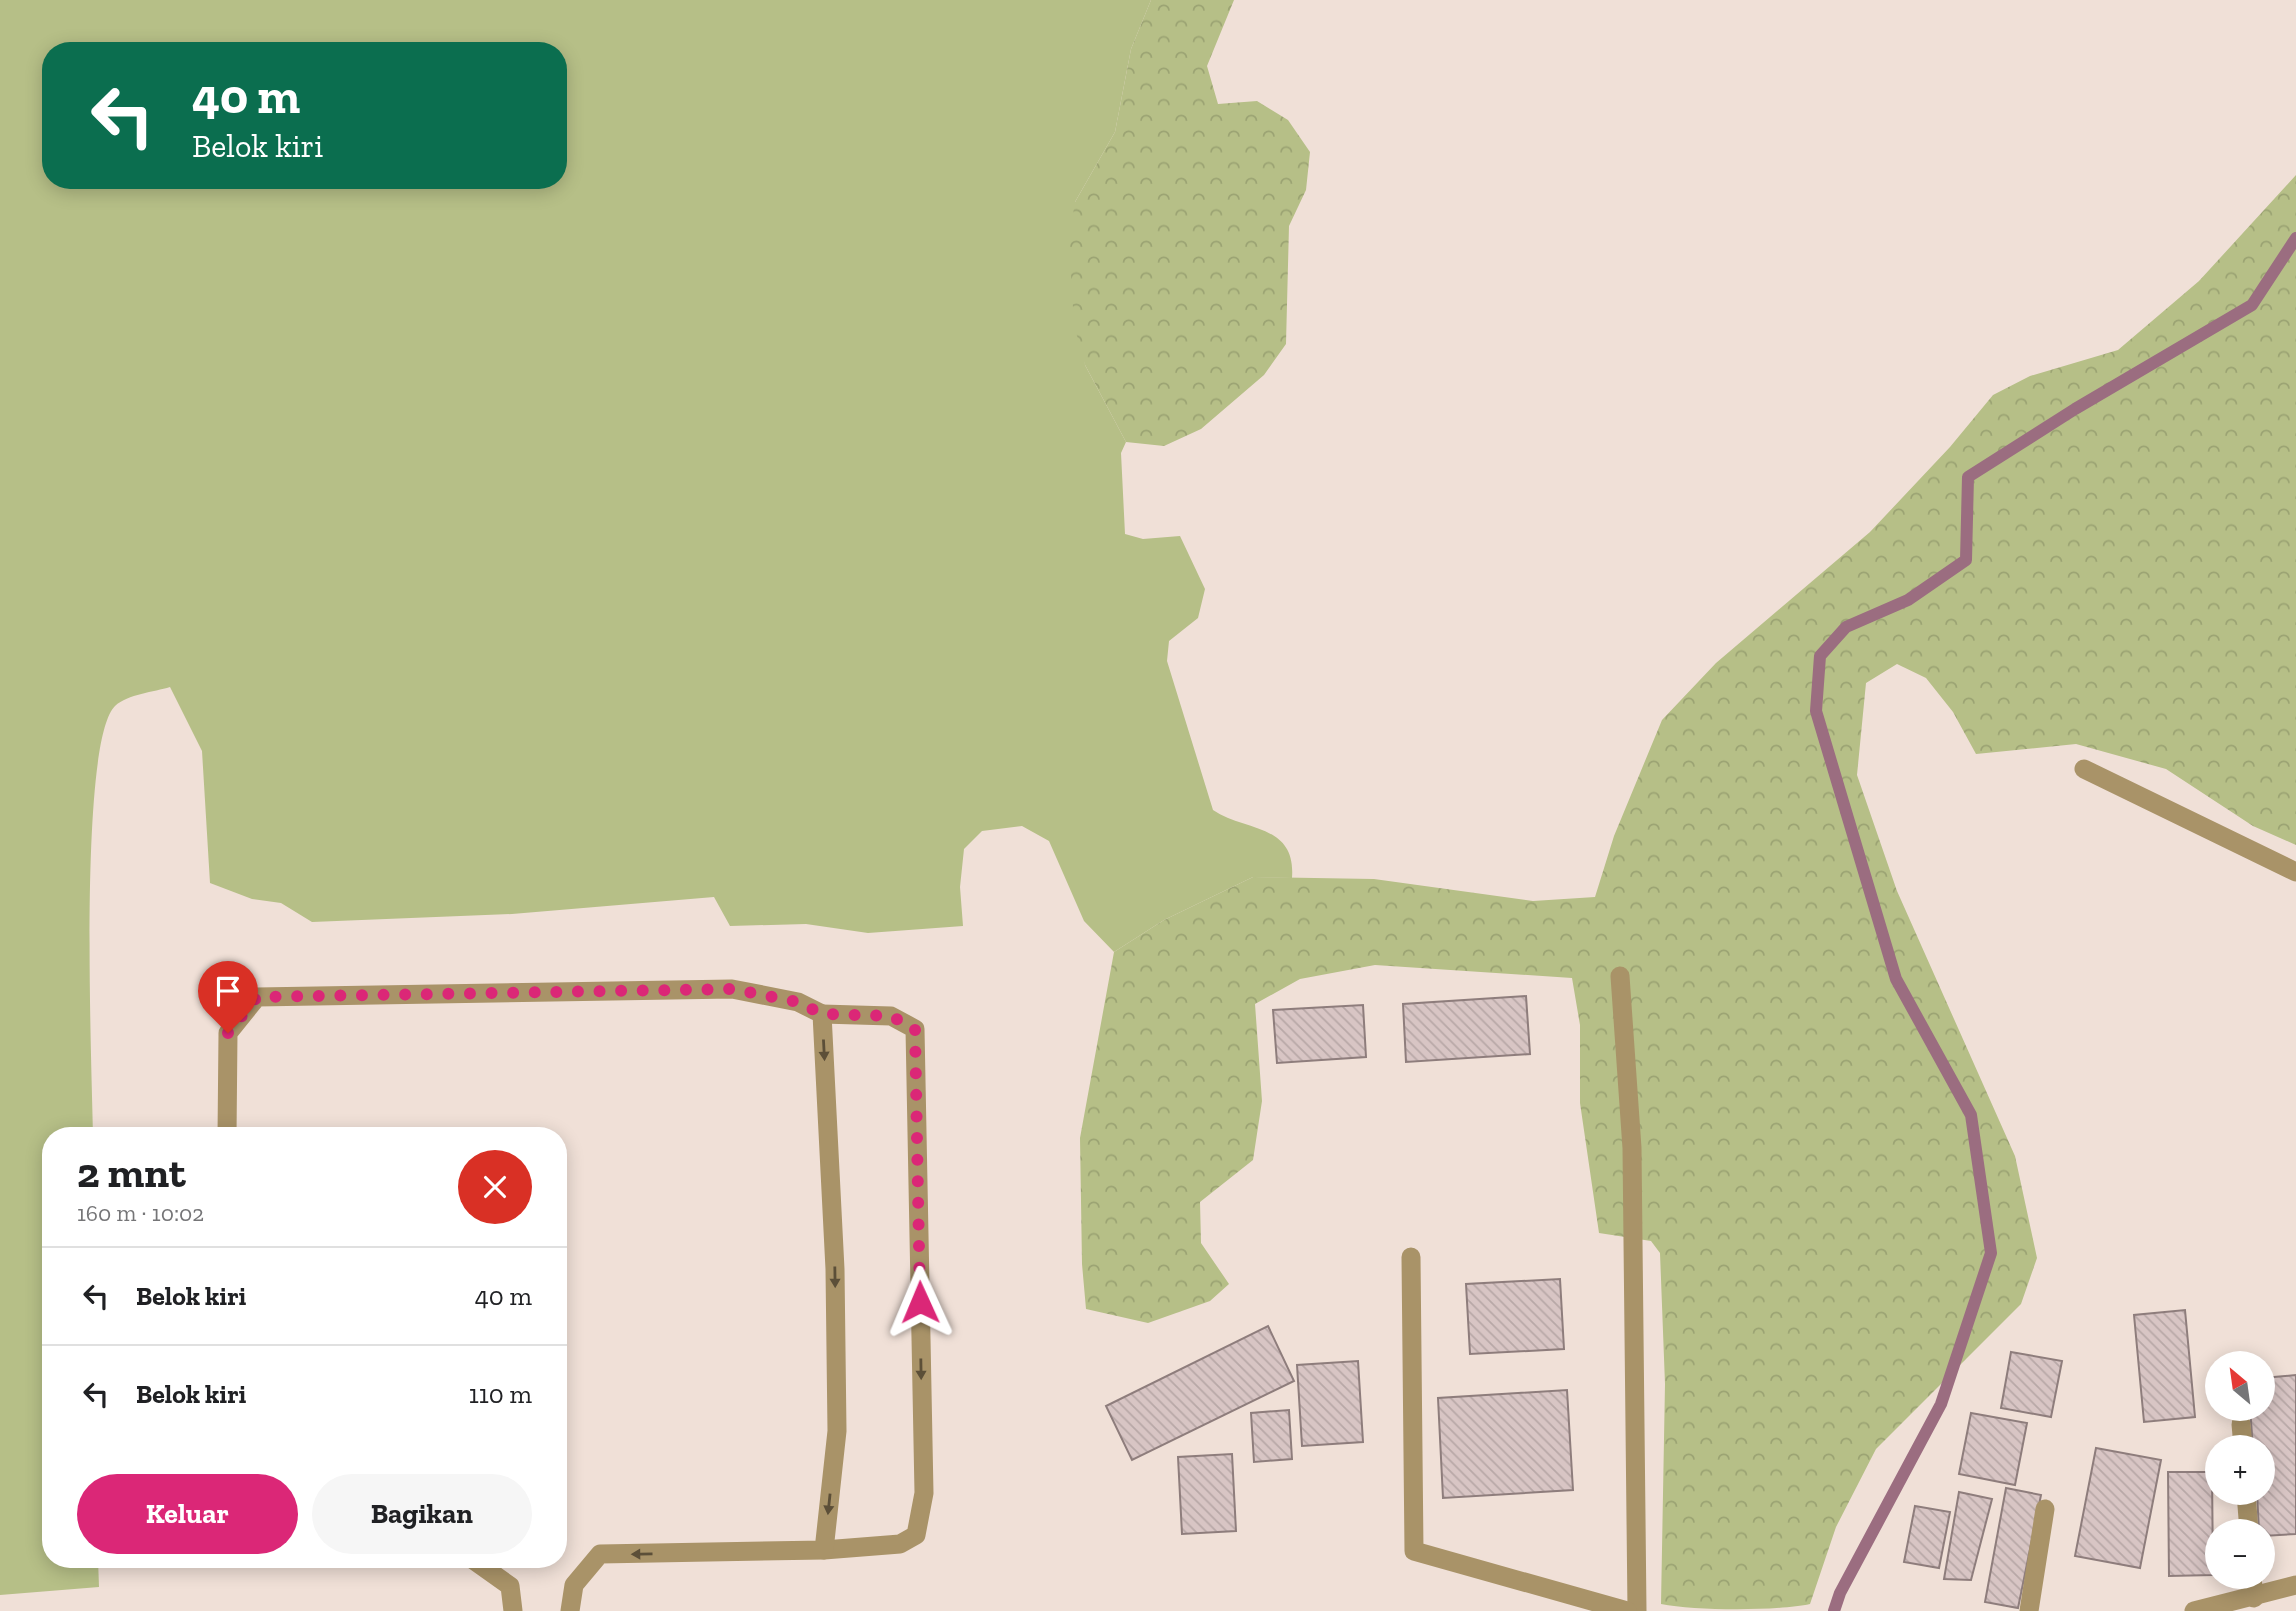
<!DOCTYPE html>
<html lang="id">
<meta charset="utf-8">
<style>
body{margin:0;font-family:"Zilla Slab",serif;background:#f6f6f6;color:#202124;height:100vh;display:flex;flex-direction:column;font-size:26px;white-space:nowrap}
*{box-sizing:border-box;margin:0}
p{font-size:23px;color:#757577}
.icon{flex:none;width:38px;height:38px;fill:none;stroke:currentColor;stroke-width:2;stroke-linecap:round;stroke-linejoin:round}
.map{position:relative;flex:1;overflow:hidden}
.panel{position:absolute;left:42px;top:1127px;width:525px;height:441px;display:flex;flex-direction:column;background:#fff;border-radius:28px;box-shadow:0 4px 18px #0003}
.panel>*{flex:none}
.guide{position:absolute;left:42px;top:42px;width:525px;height:147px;border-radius:28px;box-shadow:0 4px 18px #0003;background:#0b6e4f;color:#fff;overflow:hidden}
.needle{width:46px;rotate:331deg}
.controls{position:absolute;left:2205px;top:1351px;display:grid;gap:14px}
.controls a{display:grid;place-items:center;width:70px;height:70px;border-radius:50%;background:#fff;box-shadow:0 4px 18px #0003;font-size:35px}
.pin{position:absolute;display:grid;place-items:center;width:60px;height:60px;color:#fff;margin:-72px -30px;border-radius:50% 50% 50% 0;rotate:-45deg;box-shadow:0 0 7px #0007}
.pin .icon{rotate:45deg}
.me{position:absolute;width:77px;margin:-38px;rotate:359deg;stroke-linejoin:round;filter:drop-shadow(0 0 5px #0008)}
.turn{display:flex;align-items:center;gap:24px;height:147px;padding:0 35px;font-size:32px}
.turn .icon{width:91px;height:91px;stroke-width:2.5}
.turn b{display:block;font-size:49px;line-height:60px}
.round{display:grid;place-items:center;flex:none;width:74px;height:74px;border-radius:37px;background:#f6f6f6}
.summary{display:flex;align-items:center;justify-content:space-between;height:119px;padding:0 35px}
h1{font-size:42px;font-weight:700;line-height:52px}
.primary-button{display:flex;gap:14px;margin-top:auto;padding:14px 35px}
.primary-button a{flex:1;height:80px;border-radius:42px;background:#db2777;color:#fff;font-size:28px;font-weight:700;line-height:80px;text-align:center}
.primary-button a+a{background:#f6f6f6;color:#202124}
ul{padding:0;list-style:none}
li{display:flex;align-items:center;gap:21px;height:98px;padding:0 35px;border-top:2px solid #e0e0e0}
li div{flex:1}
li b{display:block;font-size:26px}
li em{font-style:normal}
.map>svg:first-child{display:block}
.grass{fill:#b6bf87;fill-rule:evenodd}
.forest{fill:url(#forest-crowns)}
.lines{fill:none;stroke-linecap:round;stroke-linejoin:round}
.stream{stroke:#9b6d80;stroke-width:12}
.building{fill:url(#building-back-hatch);stroke:#8e7d7c;stroke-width:2}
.service{stroke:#a99368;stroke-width:19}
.minor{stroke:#a99368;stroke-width:19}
.tertiary{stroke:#a99368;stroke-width:19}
.oneway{fill:#5c4f38}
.route{stroke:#db2777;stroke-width:12;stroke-dasharray:0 21.6}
</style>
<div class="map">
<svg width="2296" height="1611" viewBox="0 0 2296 1611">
<defs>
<pattern id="forest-crowns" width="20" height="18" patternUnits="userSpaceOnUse" patternTransform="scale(1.75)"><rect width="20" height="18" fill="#b6bf87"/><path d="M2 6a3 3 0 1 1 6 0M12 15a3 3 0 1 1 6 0" fill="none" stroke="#9ba373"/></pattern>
<pattern id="building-back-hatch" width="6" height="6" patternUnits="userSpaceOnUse" patternTransform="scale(1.75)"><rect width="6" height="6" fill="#d8c5c4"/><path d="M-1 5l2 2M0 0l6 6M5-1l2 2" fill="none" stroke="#b8a8a7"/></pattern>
</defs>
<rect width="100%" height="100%" fill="#f0e0d7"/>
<path class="grass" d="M0,0H1151L1131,49L1115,132L1075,202L1085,365L1126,442L1121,453L1125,534L1143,539L1180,536L1205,589L1198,618L1169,641L1167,661L1213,810C1245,832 1296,823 1292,878L1253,877L1164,920L1114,952L1084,921L1049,841L1022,826L982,831L964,849L960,887L963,926L868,933L806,924L730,926L714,897L512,914L312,922L281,903L252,899L210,883L202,751L170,687C154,692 128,694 115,706C78,743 92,1069 93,1136H51V1559H98L99,1587L0,1595ZM51,51H558V180H51Z"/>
<g class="forest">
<polygon points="1151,0 1234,0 1207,66 1218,104 1257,101 1288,120 1310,152 1306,190 1289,226 1286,344 1264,375 1201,429 1164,446 1126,442 1085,365 1074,325 1069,239 1075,202 1115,132 1131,49"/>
<path d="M2296,175V845L2253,826L2166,769L2076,744L1976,754L1953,712L1926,678L1897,664L1866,683L1857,775L1897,891L2015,1156L2037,1258L2021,1304L1876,1449L1836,1527L1810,1604C1778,1611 1696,1611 1661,1604L1665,1384L1660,1253L1651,1241L1599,1233L1580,1103V1025L1572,978L1375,965L1300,979L1255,1004L1262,1101L1253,1160L1200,1202L1201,1243L1229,1284L1210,1301L1148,1323L1086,1309L1082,1264L1080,1138L1114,952L1164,920L1253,877L1374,879L1533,901L1595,897L1614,836L1662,720L1716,663L1870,532L1950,447L1993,395L2030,376L2118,350L2199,281Z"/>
</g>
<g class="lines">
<polyline class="stream" points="1834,1611 1840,1593 1941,1404 1991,1253 1971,1115 1896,979 1816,711 1820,656 1846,627 1908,600 1966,560 1968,477 2075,409 2252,305 2296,238"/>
</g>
<g class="building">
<polygon points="1526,996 1530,1054 1406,1062 1403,1004"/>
<polygon points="1363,1005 1366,1057 1277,1063 1273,1010"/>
<polygon points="1560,1279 1564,1349 1470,1354 1466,1284"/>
<polygon points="2185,1310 2195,1417 2144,1422 2134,1315"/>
<polygon points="1268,1326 1294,1381 1132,1460 1106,1406"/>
<polygon points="2011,1352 2062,1361 2051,1417 2001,1408"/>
<polygon points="1358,1361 1363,1442 1302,1446 1297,1365"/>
<polygon points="2296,1375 2296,1534 2263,1536 2263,1531 2259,1531 2257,1493 2263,1493 2263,1447 2253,1447 2250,1409 2263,1409 2263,1378"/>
<polygon points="1567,1390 1573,1490 1443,1498 1438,1398"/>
<polygon points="1289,1410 1292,1459 1254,1462 1251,1413"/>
<polygon points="1971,1413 2027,1423 2015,1485 1959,1474"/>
<polygon points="2096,1448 2161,1460 2140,1568 2075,1556"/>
<polygon points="1232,1454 1236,1531 1182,1534 1178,1457"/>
<polygon points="2168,1472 2212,1472 2213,1575 2169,1576"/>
<polygon points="2006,1488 2041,1495 2018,1608 1985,1602"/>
<polygon points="1959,1492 1992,1499 1971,1580 1944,1579"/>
<polygon points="1915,1506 1950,1512 1939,1568 1904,1562"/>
</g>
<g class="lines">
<g class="service">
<polyline points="822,1014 891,1016 915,1029 924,1493 916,1535 900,1544 824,1550"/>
<polyline points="227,1136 228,1033 257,997 732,989 798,1002 822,1014 835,1269 837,1431 824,1550 600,1554 574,1585 570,1611"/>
<polyline points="472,1559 510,1586 513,1611"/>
</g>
<g class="minor">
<polyline points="2084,769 2296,872"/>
<polyline points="1620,976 1632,1148 1637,1611"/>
<polyline points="1411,1257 1414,1551 1627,1611"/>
<polyline points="2241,1424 2243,1447"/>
<polyline points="2246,1493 2249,1531"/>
<polyline points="2252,1577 2254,1598"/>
<polyline points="2029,1611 2045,1509"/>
</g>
<polyline class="tertiary" points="2194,1611 2296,1585"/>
</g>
<defs><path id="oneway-solid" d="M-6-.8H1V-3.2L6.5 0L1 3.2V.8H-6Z" transform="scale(1.75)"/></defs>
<g class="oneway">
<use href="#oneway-solid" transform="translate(824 1050) rotate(87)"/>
<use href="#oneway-solid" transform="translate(835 1277) rotate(89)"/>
<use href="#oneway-solid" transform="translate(921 1369) rotate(89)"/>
<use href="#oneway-solid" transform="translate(829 1504) rotate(96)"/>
<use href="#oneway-solid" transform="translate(642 1554) rotate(179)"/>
</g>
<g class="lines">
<polyline class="route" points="228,1033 257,997 732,989 798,1002 822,1014 891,1016 915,1029 920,1302"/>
</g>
</svg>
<div class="controls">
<a><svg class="needle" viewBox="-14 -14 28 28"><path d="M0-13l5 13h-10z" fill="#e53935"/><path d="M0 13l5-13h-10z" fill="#757577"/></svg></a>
<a>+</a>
<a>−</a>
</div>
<div class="pin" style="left:228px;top:1033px;background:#d93025"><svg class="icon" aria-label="arrive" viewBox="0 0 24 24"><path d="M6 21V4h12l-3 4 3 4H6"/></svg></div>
<svg class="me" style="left:920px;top:1302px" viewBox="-20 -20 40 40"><path d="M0-17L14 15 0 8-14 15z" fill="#db2777" stroke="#fff" stroke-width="4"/></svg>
<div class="guide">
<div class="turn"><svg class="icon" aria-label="left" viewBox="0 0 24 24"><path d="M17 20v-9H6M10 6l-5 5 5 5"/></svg><div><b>40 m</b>Belok kiri</div></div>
</div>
<section class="panel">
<div class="summary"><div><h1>2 mnt</h1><p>160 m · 10:02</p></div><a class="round" style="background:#d93025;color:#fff"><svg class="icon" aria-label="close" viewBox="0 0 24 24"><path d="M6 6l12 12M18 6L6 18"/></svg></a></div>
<ul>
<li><svg class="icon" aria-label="left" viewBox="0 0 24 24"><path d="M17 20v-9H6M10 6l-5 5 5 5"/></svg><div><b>Belok kiri</b></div><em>40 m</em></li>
<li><svg class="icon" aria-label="left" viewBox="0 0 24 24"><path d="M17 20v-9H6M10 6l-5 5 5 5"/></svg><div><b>Belok kiri</b></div><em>110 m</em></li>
</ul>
<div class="primary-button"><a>Keluar</a><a>Bagikan</a></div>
</section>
</div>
